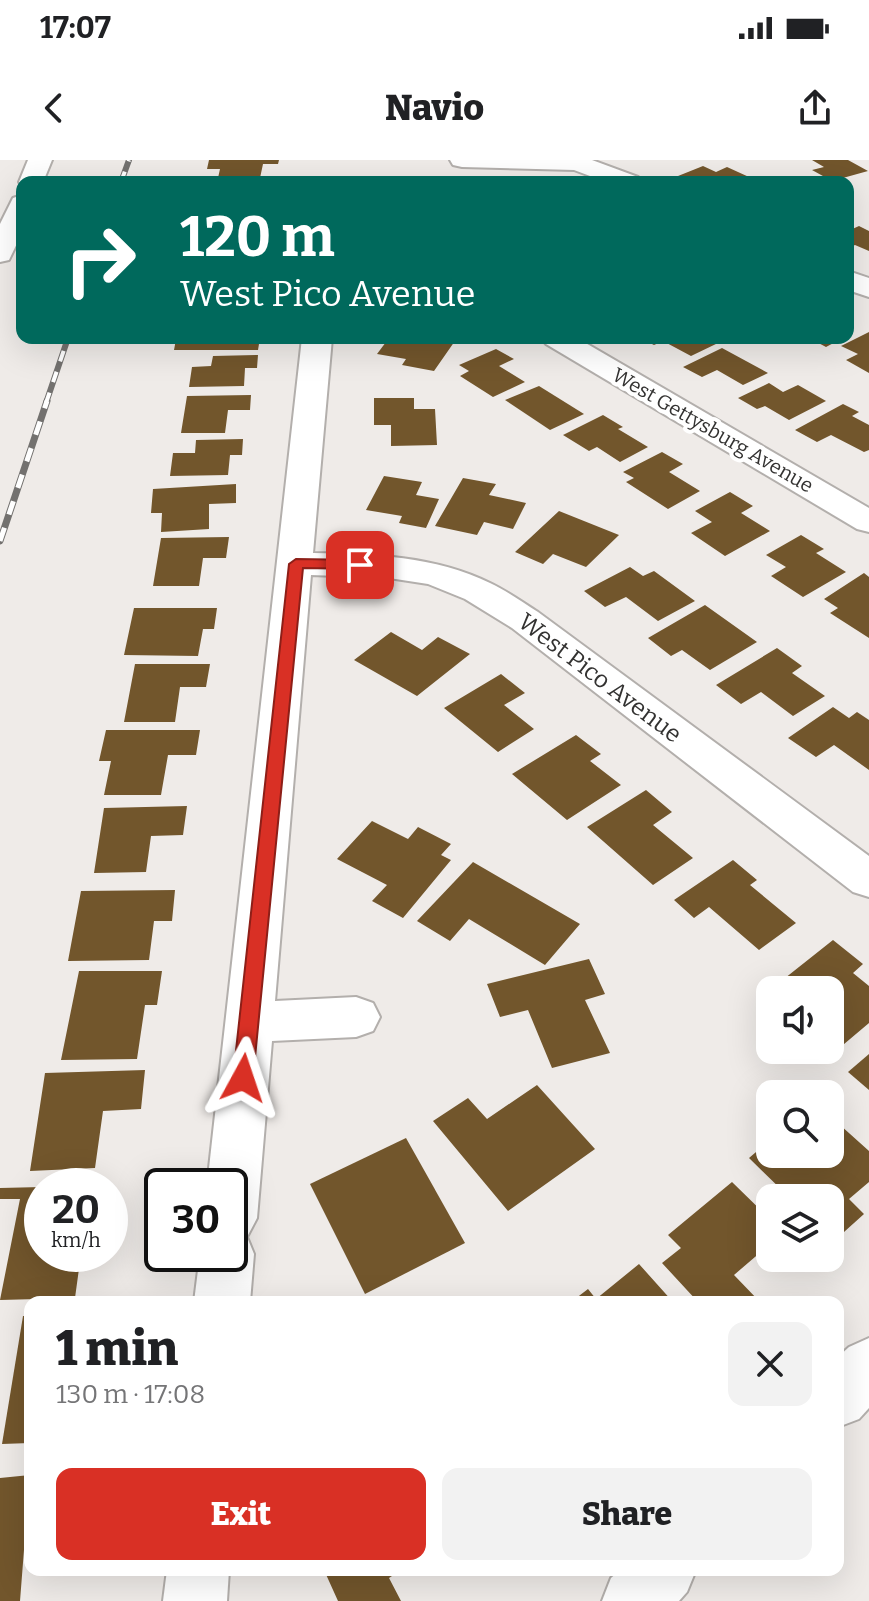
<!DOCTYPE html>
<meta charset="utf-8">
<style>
body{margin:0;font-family:Bitter,serif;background:#f2f2f2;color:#202124;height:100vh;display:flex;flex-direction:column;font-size:30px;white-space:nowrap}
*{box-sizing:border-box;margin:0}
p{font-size:26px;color:#757577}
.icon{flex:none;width:44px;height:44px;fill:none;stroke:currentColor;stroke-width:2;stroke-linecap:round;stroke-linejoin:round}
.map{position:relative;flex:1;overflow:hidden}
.side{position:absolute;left:24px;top:1136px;width:820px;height:280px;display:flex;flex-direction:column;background:#fff;border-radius:16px;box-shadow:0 8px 32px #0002}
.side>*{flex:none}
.hud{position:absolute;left:16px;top:16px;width:838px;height:168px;border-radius:16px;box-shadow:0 8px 32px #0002;background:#00695c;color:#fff;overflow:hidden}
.tools{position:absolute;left:756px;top:816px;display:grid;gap:16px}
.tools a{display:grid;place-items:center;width:88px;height:88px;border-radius:16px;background:#fff;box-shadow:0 8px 32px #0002;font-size:40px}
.speed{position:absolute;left:24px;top:1008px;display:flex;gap:16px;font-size:40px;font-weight:700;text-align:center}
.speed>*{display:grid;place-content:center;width:104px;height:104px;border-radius:50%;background:#fff;box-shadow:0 8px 32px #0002;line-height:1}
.speed small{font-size:20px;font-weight:400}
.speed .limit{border:4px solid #111;border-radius:12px;background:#fff;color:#111}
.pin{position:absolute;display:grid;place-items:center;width:68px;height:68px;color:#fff;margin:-34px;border-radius:16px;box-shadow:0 4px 12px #0006}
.me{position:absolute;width:88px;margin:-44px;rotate:5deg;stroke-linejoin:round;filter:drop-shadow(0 0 6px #0008)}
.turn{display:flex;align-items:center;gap:28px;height:168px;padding:0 32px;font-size:36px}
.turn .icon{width:104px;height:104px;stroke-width:2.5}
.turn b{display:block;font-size:56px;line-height:68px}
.round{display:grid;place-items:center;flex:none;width:84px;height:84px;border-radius:16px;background:#f2f2f2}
.head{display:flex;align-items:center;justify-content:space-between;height:136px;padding:0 32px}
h1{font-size:48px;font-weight:800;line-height:60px}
.primary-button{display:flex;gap:16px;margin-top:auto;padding:16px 32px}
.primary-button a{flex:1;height:92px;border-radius:16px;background:#d93025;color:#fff;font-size:32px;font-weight:800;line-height:92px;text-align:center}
.primary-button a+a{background:#f2f2f2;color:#202124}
.status{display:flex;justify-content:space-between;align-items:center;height:56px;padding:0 40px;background:#fff;direction:ltr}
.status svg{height:22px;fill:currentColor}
header{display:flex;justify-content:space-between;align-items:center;height:104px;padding:0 32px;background:#fff;font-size:36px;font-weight:800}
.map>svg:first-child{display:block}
.building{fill:#72562c}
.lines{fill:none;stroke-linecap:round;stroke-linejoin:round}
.minor-casing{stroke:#b3afac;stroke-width:4}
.minor{fill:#fff;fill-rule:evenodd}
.rail-far1-casing{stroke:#73716f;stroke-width:6}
.rail-casing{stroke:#73716f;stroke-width:7}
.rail-far1{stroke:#fff;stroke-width:4;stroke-dasharray:11;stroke-linecap:butt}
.rail{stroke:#fff;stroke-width:5;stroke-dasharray:14;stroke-linecap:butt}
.route{fill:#d93025;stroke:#8d1f18;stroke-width:2}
.labels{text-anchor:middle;stroke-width:8;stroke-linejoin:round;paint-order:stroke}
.far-street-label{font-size:20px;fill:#333231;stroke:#fff}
.street-label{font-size:24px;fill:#333231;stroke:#fff}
</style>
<div class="status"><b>17:07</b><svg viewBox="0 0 49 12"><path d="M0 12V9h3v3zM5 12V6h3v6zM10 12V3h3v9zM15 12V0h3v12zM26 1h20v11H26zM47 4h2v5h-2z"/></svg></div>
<header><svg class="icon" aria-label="back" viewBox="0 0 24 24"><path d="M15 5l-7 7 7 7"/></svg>Navio<svg class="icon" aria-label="share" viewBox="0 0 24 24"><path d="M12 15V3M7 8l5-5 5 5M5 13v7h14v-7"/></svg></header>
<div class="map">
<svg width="869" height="1441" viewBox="0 0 869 1441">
<rect width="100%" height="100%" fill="#efebe8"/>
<g class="building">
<polygon points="209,0 279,0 278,4 263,4 260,18 218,18 220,9 207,9"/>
<polygon points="812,0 848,0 868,11 832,21 812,10 824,7"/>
<polygon points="703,6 716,12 727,7 749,17 737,22 691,22 678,16"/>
<polygon points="859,66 869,71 869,91 855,85 848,88 848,71"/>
<polygon points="869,172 869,213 846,200 858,194 841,186"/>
<polygon points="260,178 258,190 174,190 176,179"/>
<polygon points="389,178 427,181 429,178 457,178 434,211 402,205 406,199 377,194"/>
<polygon points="640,178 709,178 718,183 691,196 663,181 654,185"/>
<polygon points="809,178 843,178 826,187"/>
<polygon points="722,188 768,213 743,225 717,210 702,217 683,207"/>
<polygon points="496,189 514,199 499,206 525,222 493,237 460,216 469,211 459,205"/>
<polygon points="258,195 257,208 245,208 244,226 189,227 192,207 211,206 213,196"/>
<polygon points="769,223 783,232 798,225 826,241 789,260 765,246 757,249 738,238"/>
<polygon points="539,226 584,254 550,270 505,240"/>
<polygon points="251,235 250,250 228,250 225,273 181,273 187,236"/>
<polygon points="374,238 414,238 414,249 435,249 437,285 391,286 391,265 374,265"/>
<polygon points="843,244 859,252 852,256 869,265 869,290 864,292 831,275 817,282 795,270"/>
<polygon points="603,255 623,267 618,269 648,287 620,302 597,287 589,291 563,275"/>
<polygon points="243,279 242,295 230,295 228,315 170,316 173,293 195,293 196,280"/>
<polygon points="662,292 683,304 669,312 700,331 668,349 626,322 634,318 623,312"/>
<polygon points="384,316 422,322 416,335 439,339 426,368 399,363 402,356 366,350"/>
<polygon points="463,318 496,324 489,335 526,343 513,369 484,362 477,375 435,366"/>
<polygon points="236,324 236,343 209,344 209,369 161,372 162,353 151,353 153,329"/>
<polygon points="730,332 753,346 741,353 770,371 725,396 691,373 712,362 695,351"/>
<polygon points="559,351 619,375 586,407 553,394 543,404 515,392"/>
<polygon points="801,375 824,389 816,393 846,412 803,437 771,416 786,407 766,395"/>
<polygon points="229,377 226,398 203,398 199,426 153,426 161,378"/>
<polygon points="630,407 643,416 654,411 695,441 658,461 626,437 605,447 584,431"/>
<polygon points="864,413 869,417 869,478 830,453 838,448 824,439"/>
<polygon points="705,445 757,482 710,510 682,490 671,496 648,478"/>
<polygon points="134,448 217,448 214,469 203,469 198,496 124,495"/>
<polygon points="391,472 422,490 438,477 470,494 417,536 354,500"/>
<polygon points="777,488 802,506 792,513 825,536 793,556 761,532 741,544 716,525"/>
<polygon points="135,504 210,504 206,527 180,527 175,562 124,562"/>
<polygon points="501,514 525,533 504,545 534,569 498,592 444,548"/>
<polygon points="833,547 849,558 857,552 869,560 869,610 834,585 816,597 788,578"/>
<polygon points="106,570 200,570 196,595 168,595 161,635 104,635 111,601 99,601"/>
<polygon points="576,575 601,594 590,601 621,625 567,660 512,614"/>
<polygon points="646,630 672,652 653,665 693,698 653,725 587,667"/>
<polygon points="187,646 183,675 151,676 146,712 94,713 104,648"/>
<polygon points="372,661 408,679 418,667 451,684 441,695 451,700 403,758 372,741 387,725 337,699"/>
<polygon points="733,700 757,720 750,725 796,763 759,790 709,747 694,758 674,740"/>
<polygon points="473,702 580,764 545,805 469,759 450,781 417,761"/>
<polygon points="175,730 172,761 154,761 149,800 68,801 81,731"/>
<polygon points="833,780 863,804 853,813 869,826 869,863 837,890 830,884 830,830 780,830 775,826"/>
<polygon points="589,799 605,834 585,840 610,893 552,908 528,850 500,857 487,824"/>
<polygon points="79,811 162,811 157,845 145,845 137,899 61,900"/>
<polygon points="869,894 869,930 848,912"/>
<polygon points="145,910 141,949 103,951 95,1008 30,1011 45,913"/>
<polygon points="537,925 595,989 508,1051 433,961 468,938 487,959"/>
<polygon points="830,956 869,991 869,1022 849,1039 864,1054 834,1081 830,1078 830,1038 790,1038 749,998 770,980 770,994 830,994"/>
<polygon points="406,978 465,1083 365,1134 310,1024"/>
<polygon points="732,1022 770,1059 770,1084 734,1115 760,1142 698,1142 662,1103 681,1088 668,1075"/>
<polygon points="42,1027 42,1094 81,1094 75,1138 0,1140 20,1039 0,1039 0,1028"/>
<polygon points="639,1104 673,1142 571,1142 588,1129 596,1139"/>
<polygon points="23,1156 30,1156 30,1283 2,1284"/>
<polygon points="30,1315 30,1377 25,1377 20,1441 0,1441 0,1318"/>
<polygon points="324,1410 401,1410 389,1418 401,1441 338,1441"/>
</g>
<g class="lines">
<defs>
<g id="minor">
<polygon points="28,0 52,0 43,22 22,22 22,27 19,22"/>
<polygon points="450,0 592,0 638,17 641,22 606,22 574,10 462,7 453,5"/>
<polygon points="22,35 22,73 9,100 0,102 0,64 13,38"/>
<polygon points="848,111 869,118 869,137 848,130"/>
<path d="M302,178H332L313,393C373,394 435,396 490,423C507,431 522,442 538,452L869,696V737L853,732L512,468L465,439L428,424L389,418L311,415L275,841L356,837L373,843L380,857L373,871L356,877L272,881L257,1058L247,1077L254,1094L250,1142H194L200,1094H230V1026H207Z"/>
<polygon points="541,178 577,178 869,348 869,372 857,369 546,184"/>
<polygon points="869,1178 869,1248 859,1259 838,1267 838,1197 849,1187"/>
<polygon points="167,1410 229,1410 227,1441 163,1441"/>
<polygon points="620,1410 696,1410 687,1432 679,1441 602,1441 611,1418"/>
</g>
</defs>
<use href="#minor" class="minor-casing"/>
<use href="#minor" class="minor"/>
<defs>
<g id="rail-far1">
<polyline points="121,22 129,0"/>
<polyline points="46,243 68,178"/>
</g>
<polyline id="rail" points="0,381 47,241"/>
</defs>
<use href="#rail-far1" class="rail-far1-casing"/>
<use href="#rail" class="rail-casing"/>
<use href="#rail-far1" class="rail-far1"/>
<use href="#rail" class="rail"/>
</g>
<polygon class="route" points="296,399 360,400 367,405 360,409 303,408 253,918 250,924 243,927 236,924 233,918 289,404"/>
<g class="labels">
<g class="far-street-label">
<text transform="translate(713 270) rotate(30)" y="7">West Gettysburg Avenue</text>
</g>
<g class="street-label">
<text transform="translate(600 518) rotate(37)" y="8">West Pico Avenue</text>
</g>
</g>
</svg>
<div class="tools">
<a><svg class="icon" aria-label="sound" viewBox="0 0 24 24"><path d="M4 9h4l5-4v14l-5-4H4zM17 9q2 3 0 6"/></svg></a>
<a><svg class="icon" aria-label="search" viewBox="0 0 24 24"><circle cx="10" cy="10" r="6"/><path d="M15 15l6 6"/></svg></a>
<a><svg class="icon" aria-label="layers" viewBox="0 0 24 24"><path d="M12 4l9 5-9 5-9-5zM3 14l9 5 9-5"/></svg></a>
</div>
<div class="speed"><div>20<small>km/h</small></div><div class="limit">30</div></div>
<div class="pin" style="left:360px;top:405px;background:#d93025"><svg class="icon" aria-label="arrive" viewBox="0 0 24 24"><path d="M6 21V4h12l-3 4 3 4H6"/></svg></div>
<svg class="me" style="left:243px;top:918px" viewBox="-20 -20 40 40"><path d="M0-17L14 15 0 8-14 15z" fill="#d93025" stroke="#fff" stroke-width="4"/></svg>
<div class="hud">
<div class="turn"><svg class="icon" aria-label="right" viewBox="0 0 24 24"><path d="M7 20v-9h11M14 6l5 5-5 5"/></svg><div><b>120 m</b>West Pico Avenue</div></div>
</div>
<section class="side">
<div class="head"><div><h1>1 min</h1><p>130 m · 17:08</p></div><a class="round"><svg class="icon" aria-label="close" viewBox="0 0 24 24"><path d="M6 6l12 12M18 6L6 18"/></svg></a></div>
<div class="primary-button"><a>Exit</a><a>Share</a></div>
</section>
</div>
